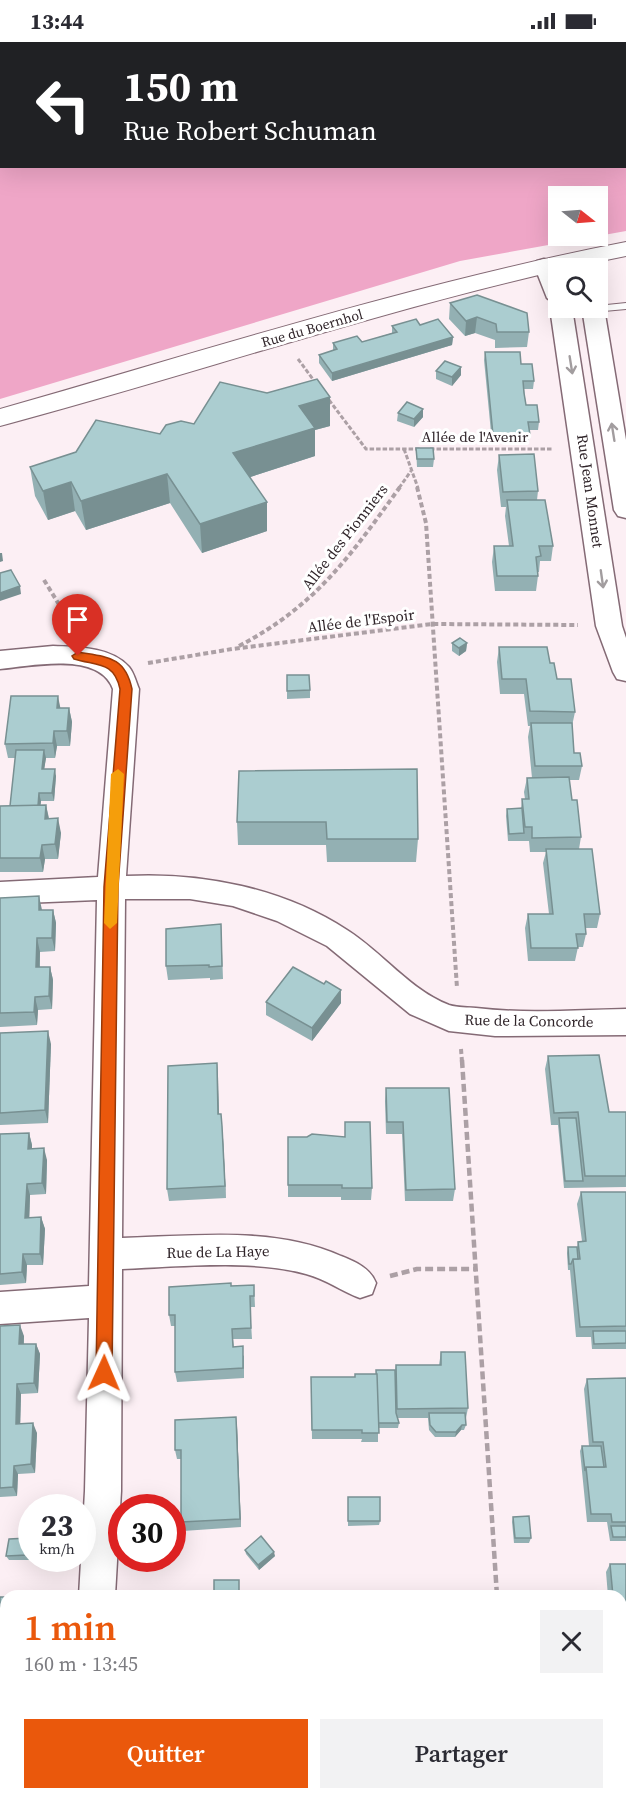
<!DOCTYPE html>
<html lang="fr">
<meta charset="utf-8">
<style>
body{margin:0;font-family:"Source Serif 4",serif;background:#f2f2f3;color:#2b2b33;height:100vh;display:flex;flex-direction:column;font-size:22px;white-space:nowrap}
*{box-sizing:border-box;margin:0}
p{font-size:20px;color:#7c7c81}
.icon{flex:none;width:33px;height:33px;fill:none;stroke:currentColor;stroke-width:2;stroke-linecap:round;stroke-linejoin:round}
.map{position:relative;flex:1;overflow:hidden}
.panel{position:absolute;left:0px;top:1548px;width:627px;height:210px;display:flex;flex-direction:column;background:#fff;border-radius:18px 18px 0 0;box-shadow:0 6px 24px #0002}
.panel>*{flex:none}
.banner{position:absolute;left:0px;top:0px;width:627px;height:126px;box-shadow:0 6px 24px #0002;background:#202124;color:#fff;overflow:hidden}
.needle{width:39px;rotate:107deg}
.tools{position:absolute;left:548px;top:144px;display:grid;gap:12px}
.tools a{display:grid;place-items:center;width:60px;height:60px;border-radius:0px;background:#fff;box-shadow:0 6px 24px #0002;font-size:30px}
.speed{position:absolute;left:18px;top:1452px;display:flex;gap:12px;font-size:30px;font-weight:700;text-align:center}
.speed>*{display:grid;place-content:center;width:78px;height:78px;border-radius:50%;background:#fff;box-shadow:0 6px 24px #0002;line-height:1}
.speed small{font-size:15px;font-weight:400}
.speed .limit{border:9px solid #d22;background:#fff;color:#111}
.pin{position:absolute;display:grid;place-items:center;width:51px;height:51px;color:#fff;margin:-62px -26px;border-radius:50% 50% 50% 0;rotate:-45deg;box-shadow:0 0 6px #0007}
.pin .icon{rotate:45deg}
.me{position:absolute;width:66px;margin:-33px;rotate:1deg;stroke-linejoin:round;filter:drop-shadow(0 0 4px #0008)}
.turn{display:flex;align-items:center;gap:21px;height:126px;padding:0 24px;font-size:27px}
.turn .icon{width:78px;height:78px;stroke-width:2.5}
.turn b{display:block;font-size:42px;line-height:51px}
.round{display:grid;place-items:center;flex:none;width:63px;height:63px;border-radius:0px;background:#f2f2f3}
.head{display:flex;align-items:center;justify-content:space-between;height:102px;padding:0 24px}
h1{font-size:36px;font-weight:600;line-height:45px;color:#ea580c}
.button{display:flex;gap:12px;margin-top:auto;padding:12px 24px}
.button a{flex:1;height:69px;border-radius:0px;background:#ea580c;color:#fff;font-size:24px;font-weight:600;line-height:69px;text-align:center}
.button a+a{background:#f2f2f3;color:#2b2b33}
.status{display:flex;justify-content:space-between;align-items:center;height:42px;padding:0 30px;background:#fff;direction:ltr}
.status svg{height:16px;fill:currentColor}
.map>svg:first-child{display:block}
.green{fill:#efa6c7;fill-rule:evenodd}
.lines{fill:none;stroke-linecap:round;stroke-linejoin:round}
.service-casing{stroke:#846a75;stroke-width:2}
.minor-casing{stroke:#846a75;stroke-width:3}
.tertiary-casing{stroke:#846a75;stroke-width:2}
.path-far2{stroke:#aca0a5;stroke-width:3;stroke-dasharray:4.5 2;stroke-linecap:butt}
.path-far1{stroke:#aca0a5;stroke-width:4;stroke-dasharray:5 3;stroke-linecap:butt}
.path{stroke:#aca0a5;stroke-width:4.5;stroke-dasharray:8 4;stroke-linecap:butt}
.service{fill:#fff;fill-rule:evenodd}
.minor{fill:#fff;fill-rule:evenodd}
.tertiary{fill:#fff;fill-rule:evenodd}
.wall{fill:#93b0b3}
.shaded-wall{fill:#789092}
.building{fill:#abcdd0;stroke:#789092;stroke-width:1.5}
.oneway{stroke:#a29d9f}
.route{fill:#ea580c;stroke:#983908;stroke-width:1.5}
.slow{fill:#f59e0b}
.labels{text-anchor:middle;stroke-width:6;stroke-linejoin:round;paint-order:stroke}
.far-street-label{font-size:14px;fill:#30252a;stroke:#fff}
.street-label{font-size:15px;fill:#30252a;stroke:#fff}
</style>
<div class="status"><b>13:44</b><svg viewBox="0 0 49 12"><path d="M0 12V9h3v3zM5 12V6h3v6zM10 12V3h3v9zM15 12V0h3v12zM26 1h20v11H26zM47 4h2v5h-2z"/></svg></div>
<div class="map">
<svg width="626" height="1758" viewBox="0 0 626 1758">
<rect width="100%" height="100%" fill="#fceff4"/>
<path class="green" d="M0,0H626V189L460,219L0,357ZM2,2H626V124H2ZM597,154V194H558V154Z"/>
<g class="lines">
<defs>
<polygon id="service" points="626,261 626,267 593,270 588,267 597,266 597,264"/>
<g id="minor">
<polygon points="544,217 551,219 558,231 558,266 572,266 622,584 626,596 626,639 617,637 613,630 596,584 550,266 554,261 547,256 534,223 537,219"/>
<polygon points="597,260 604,266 626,398 626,476 618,474 614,468 582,266 597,266"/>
<path d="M53,604C78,605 112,605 129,625C134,631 136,640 139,647L126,834C201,830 283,846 347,888C382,910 410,948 449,963C458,966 468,965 476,966C526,972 577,968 626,967V993L495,994L449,989L410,972L327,904L277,879L233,864L190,857H125L122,1196C195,1194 274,1184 341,1214C356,1220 370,1226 376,1241L372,1252L360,1256C341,1249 326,1237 306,1232C254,1217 177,1225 122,1227L121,1449L115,1554H79L85,1449L89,1276L0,1282V1250L89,1244L97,858L0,862V840L98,835L113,647C99,609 32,624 0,627V609Z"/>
<polygon points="68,1752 106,1752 105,1758 67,1758"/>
</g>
<path id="tertiary" d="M626,200V214C415,256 209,328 0,384V367C207,308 414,241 626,200Z"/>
</defs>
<use href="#service" class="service-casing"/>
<use href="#minor" class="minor-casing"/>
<use href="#tertiary" class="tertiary-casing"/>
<g class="path-far2">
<polyline points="298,317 315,340"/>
<polyline points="329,358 366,407 420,407"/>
<polyline points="404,407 418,446"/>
<polyline points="430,407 552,407"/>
<polyline points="399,446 411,429"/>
</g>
<g class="path-far1">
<polyline points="417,445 426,481 457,946"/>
<polyline points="44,538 74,587"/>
<path d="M239,604C317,563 350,514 400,445"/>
<polyline points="148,621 232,607 432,582 578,583"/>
<polyline points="461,1007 462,1020"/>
</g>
<g class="path">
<polyline points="462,1018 497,1554"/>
<polyline points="390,1234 417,1227 476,1227"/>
<polyline points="509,1752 510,1758"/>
</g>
<use href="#service" class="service"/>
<use href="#minor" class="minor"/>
<use href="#tertiary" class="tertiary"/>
</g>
<g class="wall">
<polygon points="450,261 529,290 527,305 495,306 495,298 475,291 465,294 449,277"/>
<polygon points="420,283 453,295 452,303 332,339 319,321 319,313 333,309 333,301 362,300 392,291 392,284"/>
<polygon points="485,310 521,322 534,339 533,347 524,347 526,363 539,380 538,388 529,388 530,393 528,401 492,401 484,318"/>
<polygon points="461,325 461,333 452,344 436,337 436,329"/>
<polygon points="398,371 423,375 414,385 397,379"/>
<polygon points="194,382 330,384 315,388 315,414 250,435 267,489 202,511 170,461 86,488 75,469 48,478 35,454 30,425 160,392"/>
<polygon points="416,406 434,417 433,425 417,425"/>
<polygon points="499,413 538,449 537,458 553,504 551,519 540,519 539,530 538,530 538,534 536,549 495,549 492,520 494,504 509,504 505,474 506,465 501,465 497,428"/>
<polygon points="452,601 467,601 466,609 459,614 452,609"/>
<polygon points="499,605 550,621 557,637 575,670 572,684 574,711 582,724 579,738 569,738 572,758 581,795 579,807 600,872 597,886 585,886 586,892 583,905 578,905 575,919 528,919 525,886 528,872 549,872 543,821 546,810 530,810 529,799 508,799 506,774 507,767 521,766 522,757 525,757 524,750 527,736 532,736 528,695 530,684 528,684 524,652 500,652 497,620"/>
<polygon points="287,633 310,648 310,656 287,657"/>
<polygon points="60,666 69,666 72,680 70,704 57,704 55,716 46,716 44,727 56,734 54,759 41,759 40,764 46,763 49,776 61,791 58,817 45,817 43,830 0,830 0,764 10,764 15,716 8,716 5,702"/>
<polygon points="239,729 418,797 416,820 327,820 326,803 238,803 237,780"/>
<polygon points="0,856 42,868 53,868 56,881 55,909 40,910 40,925 50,925 53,938 52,967 38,968 37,983 0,985"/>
<polygon points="221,882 223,937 210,938 210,936 168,938 166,924"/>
<polygon points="266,960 341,961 312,999 266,973"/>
<polygon points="0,991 51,1002 48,1081 0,1083"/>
<polygon points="548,1014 609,1070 626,1070 626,1145 564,1146 558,1083 551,1083 545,1027"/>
<polygon points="217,1021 219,1072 223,1096 226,1156 169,1159 167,1147"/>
<polygon points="386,1046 455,1147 453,1159 405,1159 402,1092 386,1092 385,1059"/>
<polygon points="29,1091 32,1103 32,1107 47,1118 46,1152 30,1153 29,1176 41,1175 45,1187 43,1223 27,1223 26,1241 0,1243 0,1092"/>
<polygon points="288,1095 372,1146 371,1158 341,1158 341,1155 288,1155"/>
<polygon points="581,1150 626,1150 626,1307 592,1307 591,1295 576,1295 570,1228 568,1228 567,1211 568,1205 577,1205 578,1200 582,1199 577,1162"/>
<polygon points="231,1241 231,1244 254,1243 255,1265 250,1265 252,1297 233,1297 234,1305 244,1314 244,1336 177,1340 175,1330 175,1284 171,1284 169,1273"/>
<polygon points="0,1284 24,1294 24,1302 36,1302 40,1312 38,1351 21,1352 20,1382 37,1391 35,1431 18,1432 17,1454 0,1455"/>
<polygon points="441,1310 468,1366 466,1376 465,1376 466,1383 464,1388 461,1388 455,1395 435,1395 429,1388 428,1376 398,1376 399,1381 398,1386 378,1386 378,1400 361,1400 362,1397 312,1397 311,1335 355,1335 376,1332 376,1328 395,1328 396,1323 439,1323"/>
<polygon points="626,1336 626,1499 610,1499 607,1480 587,1480 580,1409 582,1404 589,1404 584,1347 587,1337"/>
<polygon points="237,1384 241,1485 183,1489 181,1480 181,1417 177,1417 175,1408"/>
<polygon points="348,1455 380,1479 379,1483 348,1484"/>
<polygon points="513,1475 531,1496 529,1501 514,1501 512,1480"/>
<polygon points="30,1500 29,1518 9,1518 6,1514"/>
<polygon points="245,1508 275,1514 259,1528 246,1512"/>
<polygon points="610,1522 626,1522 626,1683 621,1683 621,1554 608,1554 606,1530"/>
<rect x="0" y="1555" width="6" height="88"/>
</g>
<g class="shaded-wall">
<polygon points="477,275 475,291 465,294 466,279"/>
<polygon points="453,295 452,303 332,339 332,331"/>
<polygon points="461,325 461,333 452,344 452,335"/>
<polygon points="330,355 330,384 315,388 315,414 235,440 233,411 299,364"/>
<polygon points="423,367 423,375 414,385 414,377"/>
<polygon points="167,432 170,461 86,488 81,459"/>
<polygon points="71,440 75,469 48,478 43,449"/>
<polygon points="267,460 267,489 202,511 200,482"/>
<polygon points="0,511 2,511 3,519 0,520"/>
<polygon points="20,544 21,552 0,559 0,551"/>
<polygon points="467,601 466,609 459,614 459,606"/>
<polygon points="58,654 61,669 57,666"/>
<polygon points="69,666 72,680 70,704 67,689"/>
<polygon points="54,689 57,704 55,716 53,701"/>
<polygon points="44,708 46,716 43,735 42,727"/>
<polygon points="55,727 56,734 54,759 52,751"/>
<polygon points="39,751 41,759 39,778 37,770"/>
<polygon points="46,763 49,778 45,777"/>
<polygon points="58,776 61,791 58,817 55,802"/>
<polygon points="42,803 45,817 43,830 40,816"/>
<polygon points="39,854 42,868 39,868"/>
<polygon points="53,868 56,881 55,909 52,896"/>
<polygon points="37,896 40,910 39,939 36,925"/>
<polygon points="50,925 53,938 52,967 49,954"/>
<polygon points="341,948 341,961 312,999 312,986"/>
<polygon points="35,955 38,968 37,983 34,970"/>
<polygon points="48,989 51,1002 48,1081 45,1068"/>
<polygon points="217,1021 218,1034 219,1084 218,1072"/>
<polygon points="222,1084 223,1096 226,1156 225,1144"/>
<polygon points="29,1091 32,1103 32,1119 28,1107"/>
<polygon points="44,1106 47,1118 46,1152 42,1141"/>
<polygon points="27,1142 30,1153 29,1188 25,1176"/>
<polygon points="41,1175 45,1187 43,1223 40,1212"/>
<polygon points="23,1212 27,1223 26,1241 22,1230"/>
<polygon points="20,1283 24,1294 23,1313 19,1302"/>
<polygon points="36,1302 40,1312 38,1351 34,1341"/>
<polygon points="17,1342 21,1352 20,1392 16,1382"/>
<polygon points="236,1375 237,1384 241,1485 240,1477"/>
<polygon points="33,1381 37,1391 35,1431 31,1422"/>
<polygon points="462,1383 461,1388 455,1395 456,1390"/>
<polygon points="14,1424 18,1432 17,1454 13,1445"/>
<polygon points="28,1496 30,1500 29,1518 27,1513"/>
<polygon points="274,1510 275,1514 259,1528 258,1523"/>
</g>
<g class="building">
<polygon points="477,253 527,271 529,290 497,290 496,282 477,275 466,279 450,261"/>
<polygon points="416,277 420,283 438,277 453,295 332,331 319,313 337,307 333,301 357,294 362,300 397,290 392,284"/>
<polygon points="485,310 520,310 521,322 532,322 534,339 523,339 524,351 526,363 537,363 539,380 528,380 530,393 493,393"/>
<polygon points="445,319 461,325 452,335 436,329"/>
<polygon points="317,337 330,355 299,364 315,386 233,411 267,460 200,482 167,432 81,459 71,440 43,449 30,425 76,410 96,378 160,392 166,383 181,379 194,382 220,340 267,351"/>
<polygon points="407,360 423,367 414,377 398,371"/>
<polygon points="416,406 433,406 434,417 417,417"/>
<polygon points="534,412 538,449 503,450 499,413"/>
<polygon points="507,458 545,458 553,504 539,504 541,514 536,515 538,534 497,534 494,504 513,504"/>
<polygon points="11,528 20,544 0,551 0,531"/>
<polygon points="460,596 467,601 459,606 452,601"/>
<polygon points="499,605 547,605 550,621 554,621 557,637 571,637 575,670 530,669 526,637 502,637"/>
<polygon points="287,633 309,633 310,648 287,649"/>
<polygon points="11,654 58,654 57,666 69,666 67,689 54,689 53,701 5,702"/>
<polygon points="531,681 572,681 574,711 580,711 582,724 535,724"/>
<polygon points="16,708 44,708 42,727 55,727 52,751 39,751 38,764 10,764"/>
<polygon points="417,727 418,797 327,797 326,780 237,780 239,729"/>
<polygon points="569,735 572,758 577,758 581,795 532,796 532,785 525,785 522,757 529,757 527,736"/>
<polygon points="46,763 45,777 58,776 55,802 42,803 40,816 0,816 0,764"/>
<polygon points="522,766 524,791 509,792 507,767"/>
<polygon points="546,807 592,807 600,872 584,872 586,892 576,892 578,906 531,906 528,872 553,872"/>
<polygon points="39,854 39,868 53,868 52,896 37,896 36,925 50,925 49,954 35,955 34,970 0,971 0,856"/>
<polygon points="221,882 222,924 209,925 209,923 166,924 166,887"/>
<polygon points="293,925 324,942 326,939 341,948 312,986 266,960"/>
<polygon points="48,989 45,1068 0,1071 0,991"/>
<polygon points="599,1013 609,1070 626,1070 626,1134 585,1134 578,1070 554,1071 548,1014"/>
<polygon points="217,1021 218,1072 221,1072 222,1084 225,1144 167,1147 168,1024"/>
<polygon points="386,1046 449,1046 455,1147 406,1148 403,1080 387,1080"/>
<polygon points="559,1076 576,1076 583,1139 565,1139"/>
<polygon points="345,1080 370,1080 372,1146 342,1146 342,1143 288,1143 288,1095 307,1095 312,1092 345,1095"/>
<polygon points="29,1091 28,1107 44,1106 42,1141 27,1142 25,1176 41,1175 40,1212 23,1212 22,1230 0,1232 0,1092"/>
<polygon points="581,1150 626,1150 626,1284 580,1285 573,1217 580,1217 578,1200 586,1199"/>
<polygon points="568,1205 577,1205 578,1217 573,1217 571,1222 569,1222"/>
<polygon points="231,1241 231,1244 254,1243 254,1254 250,1254 251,1286 232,1287 233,1305 243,1304 243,1326 175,1330 175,1273 169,1273 169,1245"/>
<polygon points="20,1283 19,1302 36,1302 34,1341 17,1342 16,1382 33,1381 31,1422 14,1424 13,1445 0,1446 0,1284"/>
<polygon points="593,1289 626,1289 626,1301 594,1302"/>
<polygon points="441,1310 465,1310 468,1366 397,1367 396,1323 441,1323"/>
<polygon points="376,1328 395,1328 396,1371 399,1381 378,1381"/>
<polygon points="355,1332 377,1332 379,1391 362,1391 362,1388 312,1388 311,1335 355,1335"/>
<polygon points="626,1336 626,1480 612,1480 611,1472 591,1472 586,1425 606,1425 603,1400 593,1400 587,1337"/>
<polygon points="429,1371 465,1371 466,1383 462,1383 456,1390 436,1390 430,1383"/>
<polygon points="236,1375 240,1477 181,1480 181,1408 175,1408 175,1378"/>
<polygon points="582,1404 601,1404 604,1425 586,1425 585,1429"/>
<rect x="348" y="1455" width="32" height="24"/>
<polygon points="529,1474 531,1496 515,1496 513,1475"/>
<polygon points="611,1484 626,1484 626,1495 613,1495"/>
<polygon points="261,1494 274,1510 258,1523 245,1508"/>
<polygon points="28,1496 27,1513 6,1514 9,1497"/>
<polygon points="610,1522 626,1522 626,1677 621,1677 621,1554 613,1554"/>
<rect x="214" y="1538" width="25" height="16"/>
<polygon points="0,1555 6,1555 6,1636 0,1637"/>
</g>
<defs><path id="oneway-shaft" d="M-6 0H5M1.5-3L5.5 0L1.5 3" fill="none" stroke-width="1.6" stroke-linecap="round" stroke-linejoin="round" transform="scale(1.5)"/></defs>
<g class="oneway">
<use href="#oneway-shaft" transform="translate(571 323) rotate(81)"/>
<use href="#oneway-shaft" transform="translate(613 390) rotate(-99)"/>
<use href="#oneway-shaft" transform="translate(602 537) rotate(82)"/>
</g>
<path class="route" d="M78,610C107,615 125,614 132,647L118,845L112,1331L110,1336L104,1339L99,1336L96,1331L104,845L120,647C114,619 97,624 74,617L72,614Z"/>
<polygon class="slow" points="118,727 124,732 117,881 110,887 104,881 111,732"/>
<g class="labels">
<g class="far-street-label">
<text transform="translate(312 286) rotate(-16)" y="5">Rue du Boernhol</text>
</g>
<g class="street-label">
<text x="475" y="400">Allée de l'Avenir</text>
<text transform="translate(590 449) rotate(82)" y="5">Rue Jean Monnet</text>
<text transform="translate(345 495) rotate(-52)" y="5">Allée des Pionniers</text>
<text transform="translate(361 579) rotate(-7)" y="5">Allée de l'Espoir</text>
<text transform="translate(529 979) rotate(1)" y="5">Rue de la Concorde</text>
<text transform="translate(218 1210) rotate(-1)" y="5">Rue de La Haye</text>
</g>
</g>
</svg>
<div class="tools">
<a><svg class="needle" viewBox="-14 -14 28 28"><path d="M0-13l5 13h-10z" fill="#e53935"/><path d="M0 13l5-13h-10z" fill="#7c7c81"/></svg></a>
<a><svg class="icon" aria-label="search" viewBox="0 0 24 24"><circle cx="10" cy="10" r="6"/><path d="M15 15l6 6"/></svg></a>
</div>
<div class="speed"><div>23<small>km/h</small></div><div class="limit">30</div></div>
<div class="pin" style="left:78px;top:614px;background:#d93025"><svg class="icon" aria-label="arrive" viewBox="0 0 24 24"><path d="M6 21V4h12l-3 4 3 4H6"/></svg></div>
<svg class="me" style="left:104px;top:1331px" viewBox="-20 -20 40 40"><path d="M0-17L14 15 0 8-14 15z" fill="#ea580c" stroke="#fff" stroke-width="4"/></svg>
<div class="banner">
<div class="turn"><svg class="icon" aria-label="left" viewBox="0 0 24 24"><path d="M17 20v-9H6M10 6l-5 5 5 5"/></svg><div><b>150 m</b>Rue Robert Schuman</div></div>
</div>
<section class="panel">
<div class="head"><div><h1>1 min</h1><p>160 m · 13:45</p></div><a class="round"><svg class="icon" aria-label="close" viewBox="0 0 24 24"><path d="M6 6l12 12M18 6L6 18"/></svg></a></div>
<div class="button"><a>Quitter</a><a>Partager</a></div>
</section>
</div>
